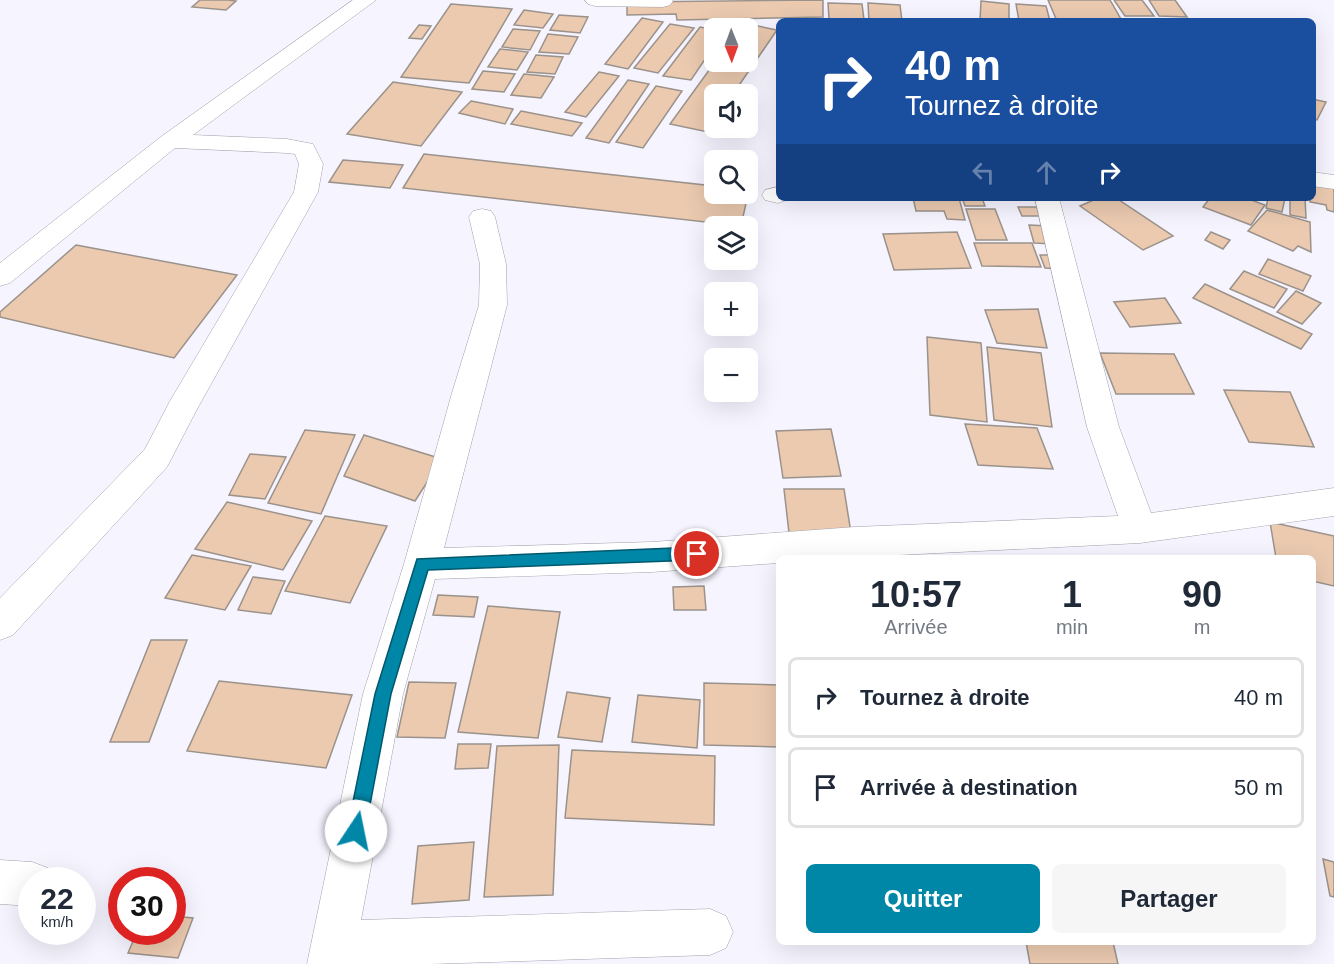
<!DOCTYPE html>
<html lang="fr">
<meta charset="utf-8">
<style>
body{margin:0;font-family:Helvetica,sans-serif;background:#f6f6f7;color:#1f2937;height:100vh;display:flex;flex-direction:column;font-size:22px;white-space:nowrap}
*{box-sizing:border-box;margin:0}
p{font-size:20px;color:#747a83}
.icon{flex:none;width:33px;height:33px;fill:none;stroke:currentColor;stroke-width:2;stroke-linecap:round;stroke-linejoin:round}
.map{position:relative;flex:1;overflow:hidden}
.side{position:absolute;left:776px;top:555px;width:540px;height:390px;display:flex;flex-direction:column;background:#fff;border-radius:9px;box-shadow:0 6px 24px #0002}
.side>*{flex:none}
.guide{position:absolute;left:776px;top:18px;width:540px;height:183px;border-radius:9px;box-shadow:0 6px 24px #0002;background:#1a4fa0;color:#fff;overflow:hidden}
.needle{width:39px;rotate:179deg}
.tools{position:absolute;left:704px;top:18px;display:grid;gap:12px}
.tools a{display:grid;place-items:center;width:54px;height:54px;border-radius:9px;background:#fff;box-shadow:0 6px 24px #0002;font-size:30px}
.speed{position:absolute;left:18px;top:867px;display:flex;gap:12px;font-size:30px;font-weight:700;text-align:center}
.speed>*{display:grid;place-content:center;width:78px;height:78px;border-radius:50%;background:#fff;box-shadow:0 6px 24px #0002;line-height:1}
.speed small{font-size:15px;font-weight:400}
.speed .limit{border:9px solid #d22;background:#fff;color:#111}
.pin{position:absolute;display:grid;place-items:center;width:51px;height:51px;color:#fff;margin:-26px;border:3px solid #fff;border-radius:50%;box-shadow:0 2px 6px #0007}
.me{position:absolute;width:66px;margin:-33px;rotate:11deg;stroke-linejoin:round;filter:drop-shadow(0 0 4px #0008)}
.turn{display:flex;align-items:center;gap:21px;height:126px;padding:0 30px;font-size:27px}
.turn .icon{width:78px;height:78px;stroke-width:2.5}
.turn b{display:block;font-size:42px;line-height:51px}
.lanes{display:flex;align-items:center;height:57px;padding:0 30px;background:#0003;justify-content:center;gap:30px;direction:ltr}
.lanes .off{opacity:.35}
.eta{display:flex;justify-content:space-evenly;align-items:center;height:102px;text-align:center}
.eta b{font-size:36px;font-weight:700;line-height:42px}
.primary-button{display:flex;gap:12px;margin-top:auto;padding:12px 30px}
.primary-button a{flex:1;height:69px;border-radius:9px;background:#0087a8;color:#fff;font-size:24px;font-weight:700;line-height:69px;text-align:center}
.primary-button a+a{background:#f6f6f7;color:#1f2937}
ul{padding:0;list-style:none}
li{display:flex;align-items:center;gap:18px;height:81px;margin:0 12px 9px;padding:0 18px;border:3px solid #e0e1e3;border-radius:9px}
li div{flex:1}
li b{display:block;font-size:22px}
li em{font-style:normal}
.map>svg:first-child{display:block}
.building{fill:#ebcab0;stroke:#9b928b;stroke-width:1.5}
.lines{fill:none;stroke-linecap:round;stroke-linejoin:round}
.minor-casing{stroke:#a1a0aa;stroke-width:1}
.minor{fill:#fff;fill-rule:evenodd}
.route{fill:#0087a8;stroke:#00586d;stroke-width:1.5}
</style>
<div class="map">
<svg width="1334" height="964" viewBox="0 0 1334 964">
<rect width="100%" height="100%" fill="#f5f4ff"/>
<g class="building">
<polygon points="200,0 228,0 236,1 226,10 192,7"/>
<polygon points="823,0 823,17 677,20 676,14 627,15 627,2"/>
<polygon points="1048,0 1110,0 1122,21 1057,21"/>
<polygon points="1114,0 1142,0 1154,16 1125,16"/>
<polygon points="1149,0 1175,0 1187,17 1159,16"/>
<polygon points="981,1 1009,4 1009,21 980,21"/>
<polygon points="828,3 862,4 864,20 829,19"/>
<polygon points="868,3 900,5 902,21 869,21"/>
<polygon points="451,4 512,9 469,83 401,77"/>
<polygon points="1016,4 1046,6 1050,21 1019,21"/>
<polygon points="524,10 553,14 543,28 514,25"/>
<polygon points="559,15 588,17 580,33 550,30"/>
<polygon points="642,18 663,22 628,69 605,64"/>
<polygon points="743,23 777,30 733,94 714,94 714,123 708,132 670,124 715,62 747,62 747,28 739,28"/>
<polygon points="670,24 694,28 658,73 634,68"/>
<polygon points="419,25 431,26 422,39 409,38"/>
<polygon points="700,27 714,30 714,46 691,80 663,76"/>
<polygon points="513,29 540,31 530,50 502,47"/>
<polygon points="548,34 578,37 569,54 539,52"/>
<polygon points="500,49 528,52 517,70 488,67"/>
<polygon points="536,55 563,57 555,74 527,72"/>
<polygon points="483,71 515,74 504,92 472,89"/>
<polygon points="599,72 619,76 586,117 565,112"/>
<polygon points="524,74 554,77 541,98 511,95"/>
<polygon points="628,80 649,84 609,143 586,138"/>
<polygon points="393,82 462,92 421,146 347,134"/>
<polygon points="656,86 682,91 643,148 616,142"/>
<polygon points="1312,99 1326,102 1317,120 1312,119"/>
<polygon points="471,101 513,109 505,124 459,113"/>
<polygon points="521,111 582,123 572,136 511,124"/>
<polygon points="424,154 714,186 714,194 747,194 747,189 749,190 741,226 403,188"/>
<polygon points="343,160 403,165 390,188 329,182"/>
<polygon points="1312,180 1334,184 1334,212 1327,210 1326,205 1310,202"/>
<polygon points="913,198 959,198 965,220 947,219 944,211 916,211"/>
<polygon points="962,198 982,198 985,206 965,206"/>
<polygon points="1098,198 1116,198 1173,236 1143,250 1080,206"/>
<polygon points="1210,198 1246,198 1265,205 1251,225 1203,207"/>
<polygon points="1268,198 1285,198 1282,212 1266,208"/>
<polygon points="1290,198 1305,198 1306,218 1290,215"/>
<polygon points="1018,207 1037,207 1040,216 1022,216"/>
<polygon points="966,209 995,209 1007,240 976,240"/>
<polygon points="1267,210 1310,222 1311,252 1298,246 1293,251 1248,231"/>
<polygon points="1029,225 1048,226 1053,244 1034,243"/>
<polygon points="957,232 971,268 894,270 883,234"/>
<polygon points="1211,232 1230,240 1223,249 1205,240"/>
<polygon points="974,243 1032,243 1041,267 982,266"/>
<polygon points="76,245 237,275 174,358 0,317 0,312"/>
<polygon points="1040,255 1056,255 1060,269 1045,268"/>
<polygon points="1268,259 1311,276 1303,291 1259,274"/>
<polygon points="1244,271 1287,289 1274,308 1230,289"/>
<polygon points="1205,284 1312,334 1301,349 1193,298"/>
<polygon points="1296,291 1321,303 1302,324 1277,312"/>
<polygon points="1165,298 1181,323 1130,327 1114,302"/>
<polygon points="1038,309 1047,348 997,343 985,310"/>
<polygon points="927,337 981,343 987,422 930,415"/>
<polygon points="987,347 1041,353 1052,427 994,420"/>
<polygon points="1100,353 1174,354 1194,394 1116,394"/>
<polygon points="1224,390 1290,392 1314,447 1249,442"/>
<polygon points="965,424 1037,428 1053,469 978,465"/>
<polygon points="831,429 841,476 783,478 776,431"/>
<polygon points="305,430 355,435 321,514 268,503"/>
<polygon points="364,435 442,459 415,501 344,476"/>
<polygon points="250,454 286,457 265,499 229,495"/>
<polygon points="784,489 844,489 851,533 789,533"/>
<polygon points="227,502 312,521 283,570 195,549"/>
<polygon points="325,516 387,526 350,603 285,591"/>
<polygon points="1270,522 1334,536 1334,586 1312,581 1312,558 1276,558"/>
<polygon points="192,555 251,566 225,610 165,598"/>
<polygon points="253,577 285,581 271,614 238,610"/>
<polygon points="704,586 706,610 674,610 673,587"/>
<polygon points="438,595 478,597 474,617 433,615"/>
<polygon points="488,606 560,612 538,738 458,732"/>
<polygon points="151,640 187,640 149,742 110,742"/>
<polygon points="219,681 352,695 326,768 187,751"/>
<polygon points="409,682 456,683 445,738 397,737"/>
<polygon points="704,683 778,685 778,747 704,745"/>
<polygon points="567,692 610,698 602,742 558,737"/>
<polygon points="638,695 700,700 697,748 632,742"/>
<polygon points="458,744 491,744 488,768 455,769"/>
<polygon points="559,745 553,895 484,897 497,746"/>
<polygon points="572,750 715,756 714,825 565,818"/>
<polygon points="474,842 469,900 412,904 418,846"/>
<polygon points="1323,859 1334,862 1334,897 1330,896"/>
<polygon points="172,916 193,918 178,958 128,953 137,932 172,932"/>
<polygon points="1026,942 1113,942 1118,964 1030,964"/>
</g>
<g class="lines">
<defs>
<g id="minor">
<polygon points="353,0 376,0 193,135 287,139 313,144 323,164 318,192 196,411 167,467 13,635 0,640 0,598 145,449 170,401 294,192 299,164 295,154 287,153 175,148 10,283 0,286 0,263 162,136"/>
<polygon points="585,0 672,0 673,1 670,5 663,7 595,6 588,4"/>
<polygon points="1312,172 1334,175 1334,189 1312,186"/>
<polygon points="778,187 778,198 788,198 787,200 778,203 765,200 762,195 765,190"/>
<polygon points="1035,198 1059,198 1119,427 1151,513 1334,488 1334,516 1140,543 839,558 778,558 778,563 652,572 435,579 403,694 361,920 710,909 726,916 733,932 726,948 710,955 430,964 307,964 363,694 404,564 452,393 479,305 480,264 469,217 473,211 482,209 491,211 495,217 506,264 507,305 444,548 652,542 855,527 1118,516 1087,427"/>
<polygon points="0,860 32,862 48,868 53,880 32,880 32,906 0,904"/>
</g>
</defs>
<use href="#minor" class="minor-casing"/>
<use href="#minor" class="minor"/>
</g>
<polygon class="route" points="697,547 702,549 704,554 702,558 697,560 428,570 391,694 365,831 363,837 356,839 350,837 347,831 375,694 417,559"/>
</svg>
<div class="tools">
<a><svg class="needle" viewBox="-14 -14 28 28"><path d="M0-13l5 13h-10z" fill="#e53935"/><path d="M0 13l5-13h-10z" fill="#747a83"/></svg></a>
<a><svg class="icon" aria-label="sound" viewBox="0 0 24 24"><path d="M4 9h4l5-4v14l-5-4H4zM17 9q2 3 0 6"/></svg></a>
<a><svg class="icon" aria-label="search" viewBox="0 0 24 24"><circle cx="10" cy="10" r="6"/><path d="M15 15l6 6"/></svg></a>
<a><svg class="icon" aria-label="layers" viewBox="0 0 24 24"><path d="M12 4l9 5-9 5-9-5zM3 14l9 5 9-5"/></svg></a>
<a>+</a>
<a>−</a>
</div>
<div class="speed"><div>22<small>km/h</small></div><div class="limit">30</div></div>
<div class="pin" style="left:697px;top:554px;background:#d93025"><svg class="icon" aria-label="arrive" viewBox="0 0 24 24"><path d="M6 21V4h12l-3 4 3 4H6"/></svg></div>
<svg class="me" style="left:356px;top:831px" viewBox="-20 -20 40 40"><circle r="19" fill="#fff"/><path d="M0-13L10 11 0 6-10 11z" fill="#0087a8"/></svg>
<div class="guide">
<div class="turn"><svg class="icon" aria-label="right" viewBox="0 0 24 24"><path d="M7 20v-9h11M14 6l5 5-5 5"/></svg><div><b>40 m</b>Tournez à droite</div></div>
<div class="lanes"><svg class="icon off" aria-label="left" viewBox="0 0 24 24"><path d="M17 20v-9H6M10 6l-5 5 5 5"/></svg><svg class="icon off" aria-label="ahead" viewBox="0 0 24 24"><path d="M12 20V5M6 11l6-6 6 6"/></svg><svg class="icon" aria-label="right" viewBox="0 0 24 24"><path d="M7 20v-9h11M14 6l5 5-5 5"/></svg></div>
</div>
<section class="side">
<div class="eta">
<div><b>10:57</b><p>Arrivée</p></div>
<div><b>1</b><p>min</p></div>
<div><b>90</b><p>m</p></div>
</div>
<ul>
<li><svg class="icon" aria-label="right" viewBox="0 0 24 24"><path d="M7 20v-9h11M14 6l5 5-5 5"/></svg><div><b>Tournez à droite</b></div><em>40 m</em></li>
<li><svg class="icon" aria-label="arrive" viewBox="0 0 24 24"><path d="M6 21V4h12l-3 4 3 4H6"/></svg><div><b>Arrivée à destination</b></div><em>50 m</em></li>
</ul>
<div class="primary-button"><a>Quitter</a><a>Partager</a></div>
</section>
</div>
